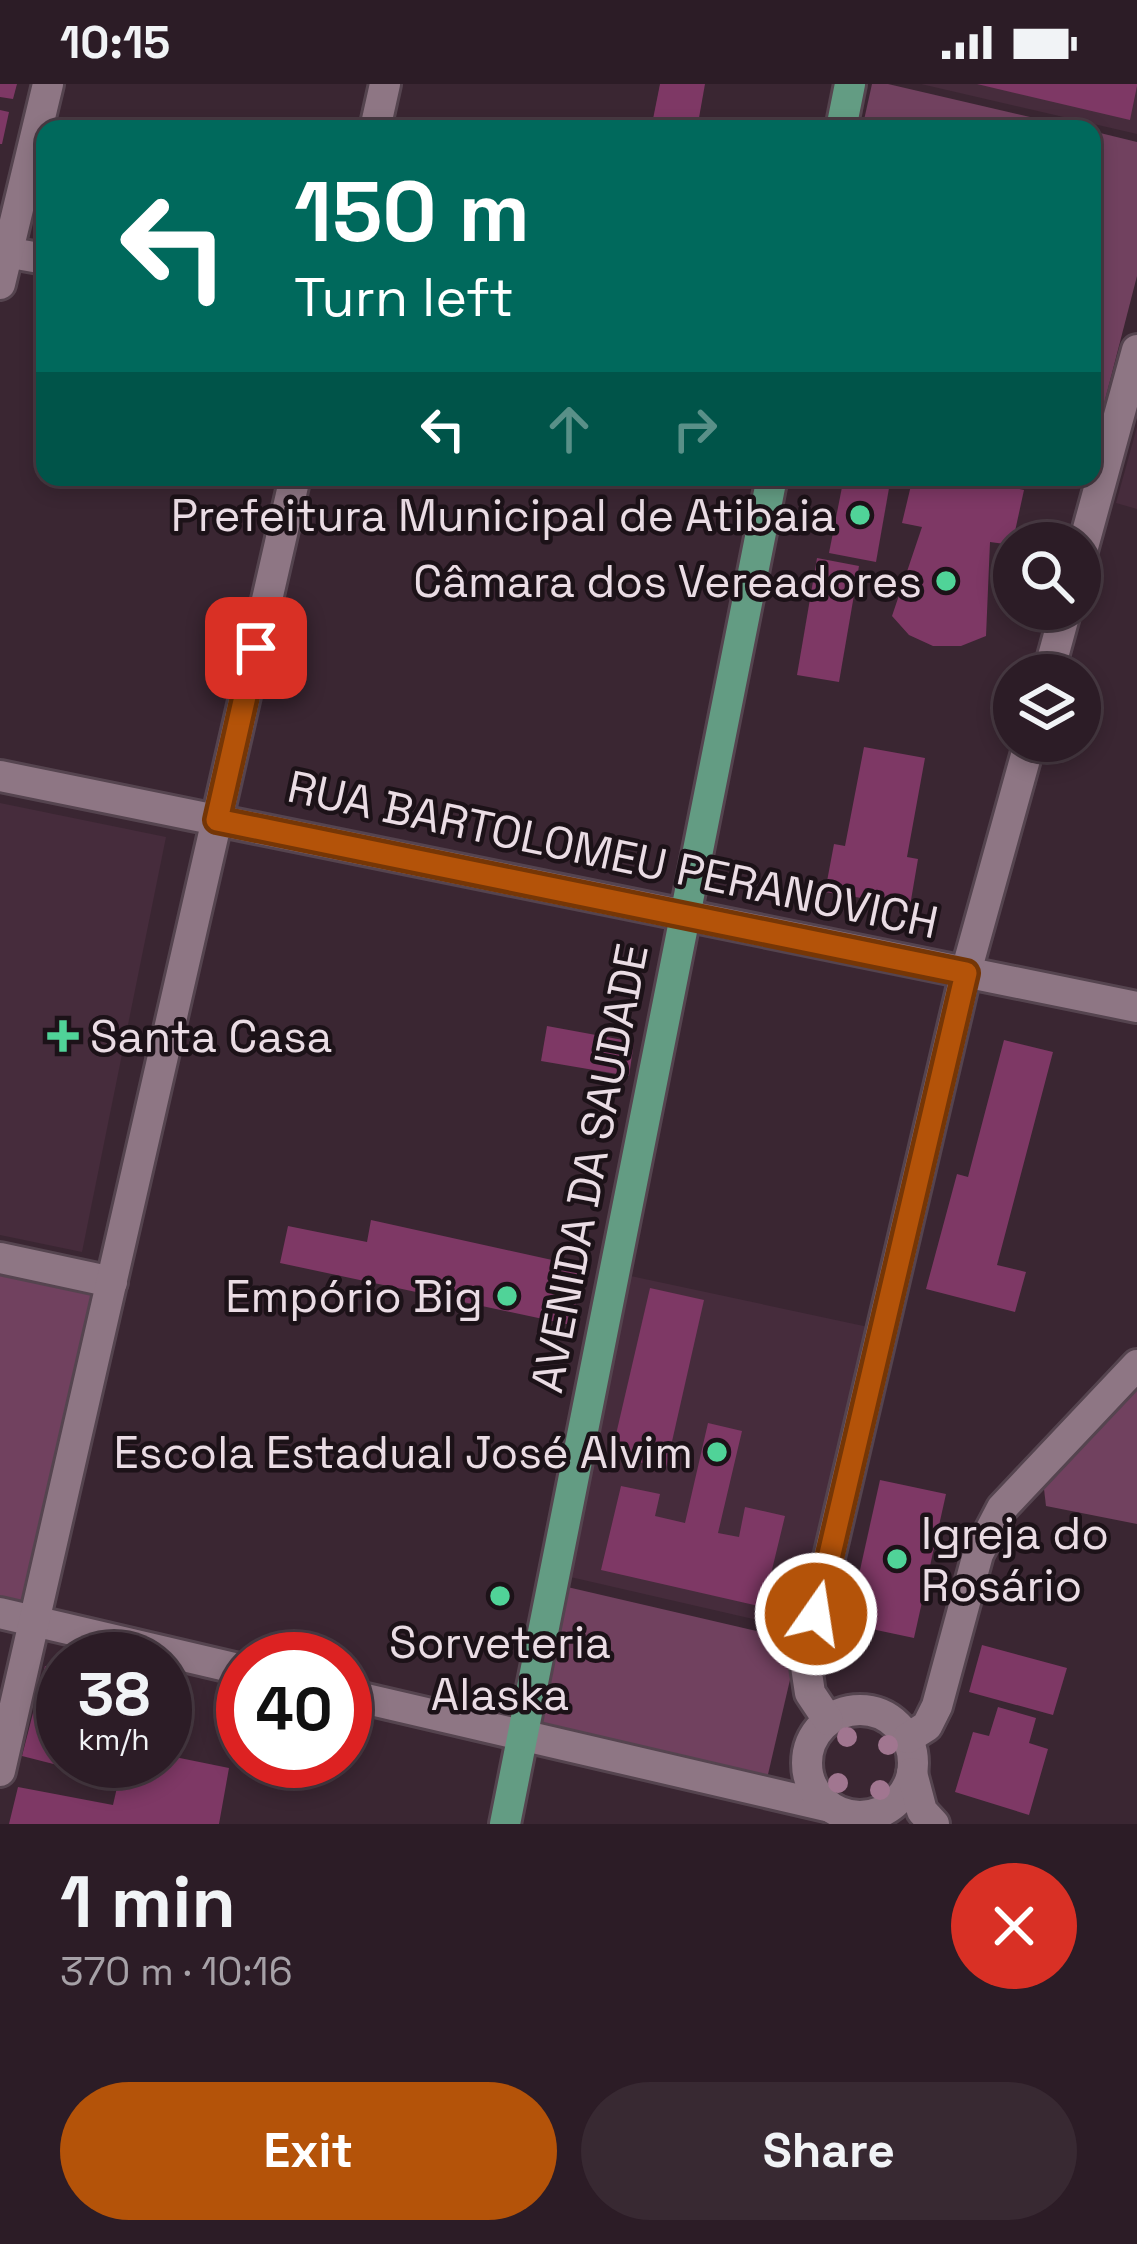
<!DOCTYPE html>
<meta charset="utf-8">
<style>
body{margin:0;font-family:"Space Grotesk",sans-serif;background:#382932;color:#f1f3f6;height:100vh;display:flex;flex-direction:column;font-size:45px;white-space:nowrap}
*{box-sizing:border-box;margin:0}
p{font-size:39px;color:#a6a1a7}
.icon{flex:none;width:66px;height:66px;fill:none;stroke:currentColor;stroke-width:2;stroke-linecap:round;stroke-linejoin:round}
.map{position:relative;height:1740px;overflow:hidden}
.sheet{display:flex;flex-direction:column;background:#2c1c26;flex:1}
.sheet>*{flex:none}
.banner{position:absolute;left:36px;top:36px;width:1065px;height:366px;border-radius:24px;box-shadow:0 6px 18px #0003,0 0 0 3px #483a43;background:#00695c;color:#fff;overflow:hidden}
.tools{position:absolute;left:993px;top:438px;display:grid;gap:24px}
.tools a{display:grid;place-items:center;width:108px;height:108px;border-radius:50%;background:#2c1c26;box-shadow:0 6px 18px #0003,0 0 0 3px #483a43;font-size:60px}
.speed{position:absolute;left:36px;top:1548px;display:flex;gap:24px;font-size:60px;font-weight:700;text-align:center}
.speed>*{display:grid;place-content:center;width:156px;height:156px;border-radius:50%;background:#2c1c26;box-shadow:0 6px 18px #0003,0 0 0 3px #483a43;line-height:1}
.speed small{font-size:30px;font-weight:400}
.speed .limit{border:18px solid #d22;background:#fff;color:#111}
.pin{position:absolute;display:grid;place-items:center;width:102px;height:102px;color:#fff;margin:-51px;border-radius:24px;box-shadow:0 6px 18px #0006}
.me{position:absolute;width:132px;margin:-66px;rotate:13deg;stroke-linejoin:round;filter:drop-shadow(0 0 9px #0008)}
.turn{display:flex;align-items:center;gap:42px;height:252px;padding:0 60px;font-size:54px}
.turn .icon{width:156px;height:156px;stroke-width:2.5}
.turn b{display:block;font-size:84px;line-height:102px}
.lanes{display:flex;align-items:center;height:114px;padding:0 60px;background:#0003;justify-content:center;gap:60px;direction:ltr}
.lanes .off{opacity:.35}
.round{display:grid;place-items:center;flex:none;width:126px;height:126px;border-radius:63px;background:#382932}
.head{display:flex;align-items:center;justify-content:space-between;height:204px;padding:0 60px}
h1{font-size:72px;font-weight:600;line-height:90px}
.cta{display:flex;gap:24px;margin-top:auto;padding:24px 60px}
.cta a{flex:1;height:138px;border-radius:72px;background:#b45309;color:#fff;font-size:48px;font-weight:600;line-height:138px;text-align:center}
.cta a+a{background:#382932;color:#f1f3f6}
.status{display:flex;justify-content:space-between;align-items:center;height:84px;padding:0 60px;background:#2c1c26;direction:ltr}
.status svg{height:33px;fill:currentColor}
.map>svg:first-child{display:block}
.built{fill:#462c3c}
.green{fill:#71415f}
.building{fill:#7e3865}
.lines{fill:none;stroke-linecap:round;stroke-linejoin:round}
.minor-casing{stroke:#55444f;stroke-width:36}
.major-casing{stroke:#55444f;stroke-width:36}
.minor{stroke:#8e7684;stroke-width:30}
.major{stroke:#639c83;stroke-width:30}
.tree{fill:#a17690}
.route-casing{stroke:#753606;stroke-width:30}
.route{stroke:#b45309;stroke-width:21}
.poi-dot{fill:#50d398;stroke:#1c1218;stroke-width:4.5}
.labels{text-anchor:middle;stroke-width:9;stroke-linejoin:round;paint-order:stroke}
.poi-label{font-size:45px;fill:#eadce4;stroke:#1c1218;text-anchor:end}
.street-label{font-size:45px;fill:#eadce4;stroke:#1c1218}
</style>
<div class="status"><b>10:15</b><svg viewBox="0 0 49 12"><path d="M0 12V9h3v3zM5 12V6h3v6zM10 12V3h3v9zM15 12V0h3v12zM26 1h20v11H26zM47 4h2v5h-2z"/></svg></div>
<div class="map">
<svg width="1137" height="1740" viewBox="0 0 1137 1740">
<rect width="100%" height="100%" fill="#3a2632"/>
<g class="built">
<polygon points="921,0 1137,0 1137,50"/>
<polygon points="1137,343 1137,425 1116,419"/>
<polygon points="0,719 166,753 82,1168 0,1151"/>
<polygon points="626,1191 873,1244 801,1546 566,1492"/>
</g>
<g class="green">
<polygon points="872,0 888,0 1082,45 862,45"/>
<polygon points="1092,47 1137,58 1137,192 1104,320 1092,317"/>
<polygon points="0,1182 93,1203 25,1520 0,1515"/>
<polygon points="1137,1306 1137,1440 1046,1422 1044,1405"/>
<polygon points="563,1502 799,1557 766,1699 534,1646"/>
</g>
<g class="building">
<polygon points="0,0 17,0 13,15 0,13"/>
<polygon points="660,0 705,0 697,45 651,45"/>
<polygon points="977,0 1137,0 1137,2 1130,36"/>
<polygon points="0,26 9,28 2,60 0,60"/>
<polygon points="844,393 891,393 876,478 829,469"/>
<polygon points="913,393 962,393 1024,406 1012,461 990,458 986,552 961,562 933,562 909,551 892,532 922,443 902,439"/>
<polygon points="817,474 859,482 839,598 797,591"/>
<polygon points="864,663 925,674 907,773 918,775 910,822 825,808 834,760 845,762"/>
<polygon points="547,942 634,958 629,992 541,977"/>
<polygon points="1004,956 1053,968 997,1181 1026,1188 1015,1228 926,1205 957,1090 968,1093"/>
<polygon points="371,1136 584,1183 571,1241 280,1179 288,1142 367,1158"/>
<polygon points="650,1204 704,1216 666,1384 611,1372"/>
<polygon points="708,1339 742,1347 718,1449 739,1453 745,1423 785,1432 763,1523 601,1486 621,1402 660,1410 655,1432 685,1439"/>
<polygon points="880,1396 946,1410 914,1554 848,1540"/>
<polygon points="982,1561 1067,1584 1053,1631 969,1608"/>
<polygon points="45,1582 63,1587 63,1677 106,1677 100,1701 79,1696 81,1687 22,1672"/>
<polygon points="998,1623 1036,1634 1029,1659 1048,1665 1029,1731 955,1708 973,1648 989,1652"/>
<polygon points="165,1671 229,1684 219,1740 9,1740 18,1703 113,1721 123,1677 165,1677"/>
</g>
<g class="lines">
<defs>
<g id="minor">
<polyline points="375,45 385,0"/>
<polyline points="0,167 45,175"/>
<polyline points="0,200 48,0"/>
<polyline points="1080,474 1137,266"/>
<polyline points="1048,591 1066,525"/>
<polyline points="0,692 1137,923"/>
<polyline points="0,1174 112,1198"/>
<polyline points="0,1529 243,1586"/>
<polyline points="345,1610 830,1723"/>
<circle cx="860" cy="1679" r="53"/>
<polyline points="828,1636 810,1609 805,1576 966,888 1030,657"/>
<polyline points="908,1654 927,1642 937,1622 978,1470 1002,1424 1137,1281"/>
<polyline points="0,1687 295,393"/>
<polyline points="912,1689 922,1727 934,1740"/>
</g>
<g id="major">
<polyline points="841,45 850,0"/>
<polyline points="505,1740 772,393"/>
</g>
</defs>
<use href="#minor" class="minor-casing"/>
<use href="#major" class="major-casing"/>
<use href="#minor" class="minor"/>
<use href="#major" class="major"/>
</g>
<g class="tree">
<circle cx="847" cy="1653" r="10"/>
<circle cx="888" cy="1661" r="10"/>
<circle cx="838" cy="1699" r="10"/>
<circle cx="880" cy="1706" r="10"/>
</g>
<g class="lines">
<defs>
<polyline id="route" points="256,564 217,736 966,889 816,1530"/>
</defs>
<use href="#route" class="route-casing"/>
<use href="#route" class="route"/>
</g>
<g class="poi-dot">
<circle cx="860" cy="431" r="12"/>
<circle cx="946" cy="497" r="12"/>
<path d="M57 934h12v12h12v12h-12v12h-12v-12h-12v-12h12z"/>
<circle cx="507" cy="1212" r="12"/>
<circle cx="717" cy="1368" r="12"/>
<circle cx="897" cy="1475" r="12"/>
<circle cx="500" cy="1512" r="12"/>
</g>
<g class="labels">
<g class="poi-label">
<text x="836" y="447">Prefeitura Municipal de Atibaia</text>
<text x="922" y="513">Câmara dos Vereadores</text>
<text x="90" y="968" text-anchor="start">Santa Casa</text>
<text x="483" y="1228">Empório Big</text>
<text x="693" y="1384">Escola Estadual José Alvim</text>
<text x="921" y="1465" text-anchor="start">Igreja do<tspan x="921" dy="52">Rosário</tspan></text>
<text x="500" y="1574" text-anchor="middle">Sorveteria<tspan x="500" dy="52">Alaska</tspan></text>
</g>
<g class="street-label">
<text transform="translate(613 770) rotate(12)" y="16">RUA BARTOLOMEU PERANOVICH</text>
<text transform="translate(589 1084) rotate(-79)" y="16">AVENIDA DA SAUDADE</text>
</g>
</g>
</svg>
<div class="tools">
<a><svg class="icon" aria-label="search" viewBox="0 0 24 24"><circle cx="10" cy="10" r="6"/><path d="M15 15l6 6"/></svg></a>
<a><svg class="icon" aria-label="layers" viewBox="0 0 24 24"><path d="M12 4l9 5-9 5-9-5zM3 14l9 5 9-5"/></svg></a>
</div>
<div class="speed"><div>38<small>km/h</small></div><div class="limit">40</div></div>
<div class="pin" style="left:256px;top:564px;background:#d93025"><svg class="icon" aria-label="arrive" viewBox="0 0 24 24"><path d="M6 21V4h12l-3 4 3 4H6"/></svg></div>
<svg class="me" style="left:816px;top:1530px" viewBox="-20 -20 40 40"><circle r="17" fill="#b45309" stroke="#fff" stroke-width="3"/><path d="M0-11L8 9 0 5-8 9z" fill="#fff"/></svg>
<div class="banner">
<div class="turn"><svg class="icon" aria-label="left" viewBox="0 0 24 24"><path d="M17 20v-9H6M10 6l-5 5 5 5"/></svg><div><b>150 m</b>Turn left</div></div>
<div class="lanes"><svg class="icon" aria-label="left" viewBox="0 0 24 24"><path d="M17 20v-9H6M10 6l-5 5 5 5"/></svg><svg class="icon off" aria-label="ahead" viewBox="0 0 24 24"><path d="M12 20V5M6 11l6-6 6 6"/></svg><svg class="icon off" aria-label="right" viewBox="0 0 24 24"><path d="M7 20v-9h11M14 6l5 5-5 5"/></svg></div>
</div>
</div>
<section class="sheet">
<div class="head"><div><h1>1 min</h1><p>370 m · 10:16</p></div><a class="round" style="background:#d93025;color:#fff"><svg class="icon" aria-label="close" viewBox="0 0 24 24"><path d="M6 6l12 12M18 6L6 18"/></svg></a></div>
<div class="cta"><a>Exit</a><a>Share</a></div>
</section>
